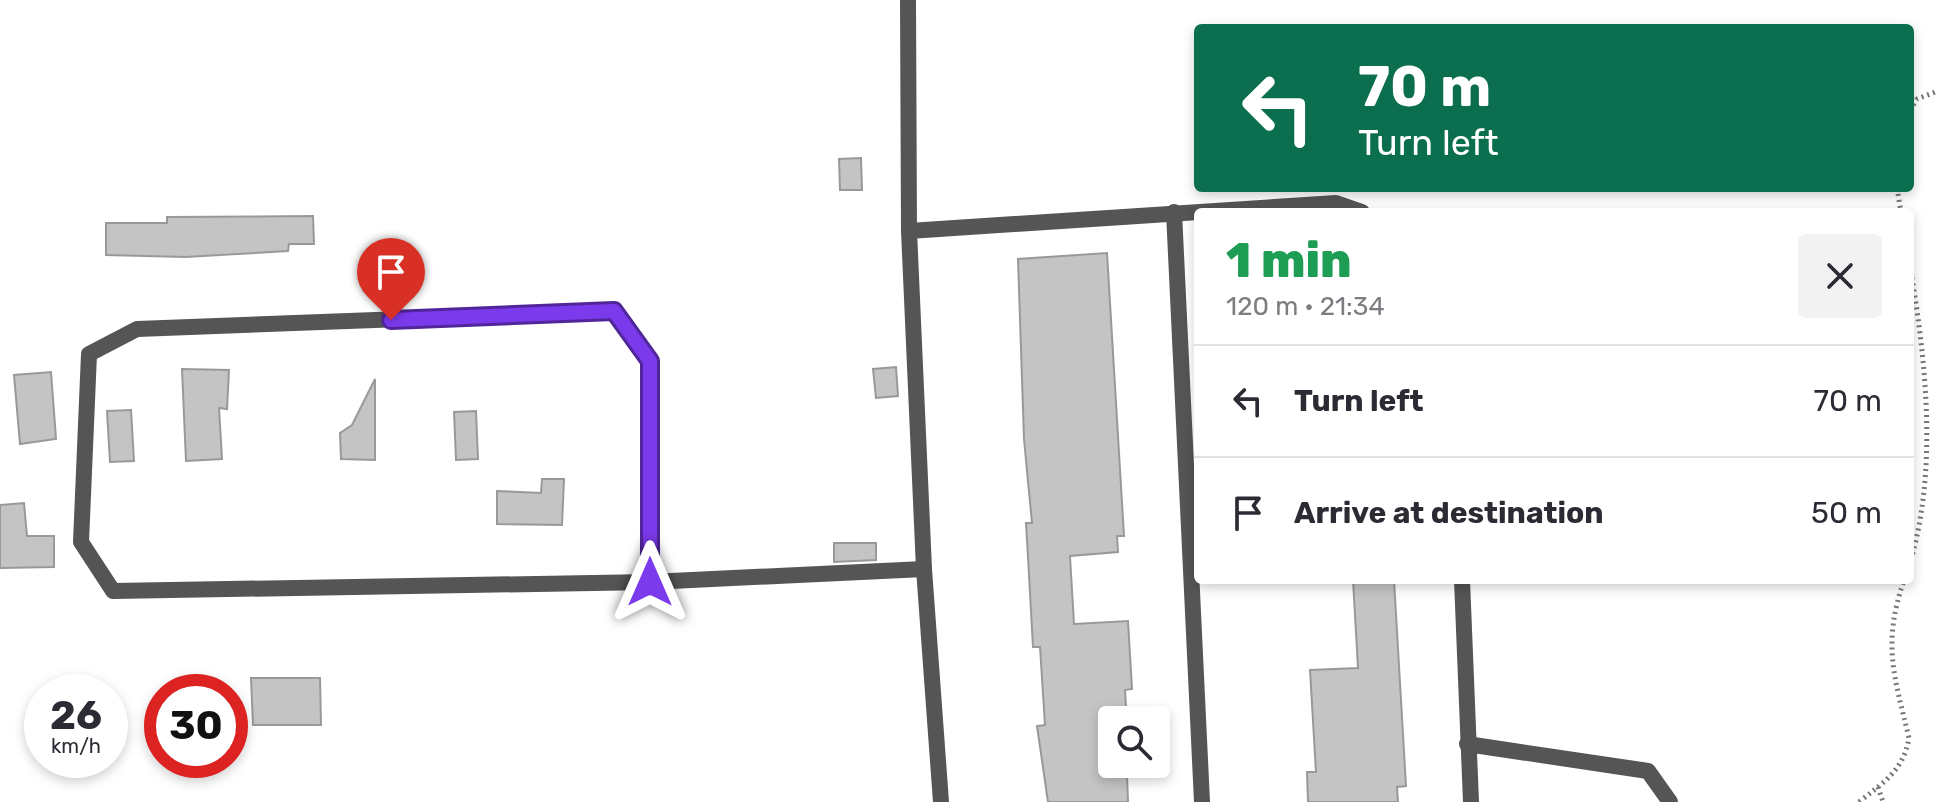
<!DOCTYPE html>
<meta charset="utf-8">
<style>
body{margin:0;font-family:Rubik,sans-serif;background:#f2f2f3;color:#2b2b33;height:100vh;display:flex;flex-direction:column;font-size:30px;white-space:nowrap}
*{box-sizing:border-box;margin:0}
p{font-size:26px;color:#7c7c81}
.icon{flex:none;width:44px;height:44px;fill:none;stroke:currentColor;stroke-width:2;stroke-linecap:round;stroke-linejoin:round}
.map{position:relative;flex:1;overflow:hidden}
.panel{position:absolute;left:1194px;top:208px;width:720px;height:376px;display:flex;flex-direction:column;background:#fff;border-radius:8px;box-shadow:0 4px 12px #0003}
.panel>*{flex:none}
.banner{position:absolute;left:1194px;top:24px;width:720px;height:168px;border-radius:8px;box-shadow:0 4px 12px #0003;background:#0b6e4f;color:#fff;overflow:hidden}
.buttons{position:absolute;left:1098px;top:706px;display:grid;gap:16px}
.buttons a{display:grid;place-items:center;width:72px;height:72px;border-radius:8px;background:#fff;box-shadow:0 4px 12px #0003;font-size:40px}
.speed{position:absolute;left:24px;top:674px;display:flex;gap:16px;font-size:40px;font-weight:700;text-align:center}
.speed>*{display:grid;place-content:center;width:104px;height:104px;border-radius:50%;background:#fff;box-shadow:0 4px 12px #0003;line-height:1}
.speed small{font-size:20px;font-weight:400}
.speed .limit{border:12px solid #d22;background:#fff;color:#111}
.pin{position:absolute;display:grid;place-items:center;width:68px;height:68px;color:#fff;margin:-82px -34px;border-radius:50% 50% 50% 0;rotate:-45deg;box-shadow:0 0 8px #0007}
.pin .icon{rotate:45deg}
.me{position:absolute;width:88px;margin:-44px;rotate:0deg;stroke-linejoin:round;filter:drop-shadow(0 0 6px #0008)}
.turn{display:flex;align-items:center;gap:28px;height:168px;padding:0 32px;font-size:36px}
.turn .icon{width:104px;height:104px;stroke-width:2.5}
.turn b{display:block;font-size:56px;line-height:68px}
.round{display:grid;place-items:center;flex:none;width:84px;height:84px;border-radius:8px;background:#f2f2f3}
.summary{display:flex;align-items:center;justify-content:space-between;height:136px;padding:0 32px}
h1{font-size:48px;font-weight:800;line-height:60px;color:#1e9e55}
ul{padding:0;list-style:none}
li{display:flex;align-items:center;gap:24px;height:112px;padding:0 32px;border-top:2px solid #e1e1e2}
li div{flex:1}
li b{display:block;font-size:30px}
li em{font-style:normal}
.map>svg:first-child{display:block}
.building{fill:#c4c4c4;stroke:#999;stroke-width:2}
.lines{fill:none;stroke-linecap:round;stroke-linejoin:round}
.path{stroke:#777;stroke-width:5;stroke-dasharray:2 4;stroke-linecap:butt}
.street{stroke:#555;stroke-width:16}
.route-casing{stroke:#51269a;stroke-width:20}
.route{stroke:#7c3aed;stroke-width:14}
</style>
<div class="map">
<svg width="1938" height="802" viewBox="0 0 1938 802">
<rect width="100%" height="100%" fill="#fff"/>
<g class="building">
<polygon points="861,158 862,190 840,190 839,159"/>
<polygon points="313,216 314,244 289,244 288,251 186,257 106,255 106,223 167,223 167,217"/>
<polygon points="1107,253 1124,536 1117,536 1118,552 1070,556 1074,624 1128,621 1132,689 1125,690 1126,707 1112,708 1112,777 1127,776 1128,802 1048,802 1037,726 1045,725 1040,647 1033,647 1028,557 1026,523 1032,523 1024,439 1018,259"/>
<polygon points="896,367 898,396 876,398 873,369"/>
<polygon points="182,369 229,370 227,409 219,408 222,459 186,461"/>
<polygon points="51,372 56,439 20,444 14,375"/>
<polygon points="375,379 375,460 341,459 340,433 352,425"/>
<polygon points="131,410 134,461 110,462 107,411"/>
<polygon points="476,411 478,459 456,460 454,412"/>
<polygon points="542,479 564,479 562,525 497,524 497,491 541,493"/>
<polygon points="24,503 27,536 54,536 54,567 0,568 0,505"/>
<polygon points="834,543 876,543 876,560 834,562"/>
<polygon points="1353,580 1394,580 1406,786 1397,787 1398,802 1308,802 1307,772 1316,772 1310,670 1358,668"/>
<polygon points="251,678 320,678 321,725 253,725"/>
</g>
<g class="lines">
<g class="path">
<polyline points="1910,110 1917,99 1938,91"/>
<polyline points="1897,188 1901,212"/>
<path d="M1910,266C1926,361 1938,469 1910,563"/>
<polyline points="1878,787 1883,802"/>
<path d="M1859,802C1884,782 1903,771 1909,738C1894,675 1882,645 1904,580"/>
</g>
<g class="street">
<polyline points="908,0 909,231 924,569 941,802"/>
<polyline points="1174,212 1202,802"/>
<polyline points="909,231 1336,203 1362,212"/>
<polyline points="1462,580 1471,802"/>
<polyline points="650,582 650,361 614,311 137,329 89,354 81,542 113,591 650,582 924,569"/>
<polyline points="1467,744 1648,771 1670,802"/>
</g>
</g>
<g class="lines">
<defs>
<polyline id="route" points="391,320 614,311 650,361 650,582"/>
</defs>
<use href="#route" class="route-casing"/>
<use href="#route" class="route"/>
</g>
</svg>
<div class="buttons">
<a><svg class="icon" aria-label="search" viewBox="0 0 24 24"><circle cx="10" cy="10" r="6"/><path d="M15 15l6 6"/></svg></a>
</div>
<div class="speed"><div>26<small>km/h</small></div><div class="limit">30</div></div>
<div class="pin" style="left:391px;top:320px;background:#d93025"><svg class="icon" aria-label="arrive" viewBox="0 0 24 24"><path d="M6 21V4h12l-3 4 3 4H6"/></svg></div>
<svg class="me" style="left:650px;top:582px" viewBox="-20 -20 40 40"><path d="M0-17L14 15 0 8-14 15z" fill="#7c3aed" stroke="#fff" stroke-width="4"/></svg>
<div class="banner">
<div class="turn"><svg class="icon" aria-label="left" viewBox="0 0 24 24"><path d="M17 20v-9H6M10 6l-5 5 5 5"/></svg><div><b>70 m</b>Turn left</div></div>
</div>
<section class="panel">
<div class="summary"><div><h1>1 min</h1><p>120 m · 21:34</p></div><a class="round"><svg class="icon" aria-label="close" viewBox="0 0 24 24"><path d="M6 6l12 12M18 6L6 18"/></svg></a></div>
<ul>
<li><svg class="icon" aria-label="left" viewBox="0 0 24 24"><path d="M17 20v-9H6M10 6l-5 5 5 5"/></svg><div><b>Turn left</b></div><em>70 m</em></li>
<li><svg class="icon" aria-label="arrive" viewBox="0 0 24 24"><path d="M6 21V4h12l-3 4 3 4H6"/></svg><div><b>Arrive at destination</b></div><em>50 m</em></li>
</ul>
</section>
</div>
